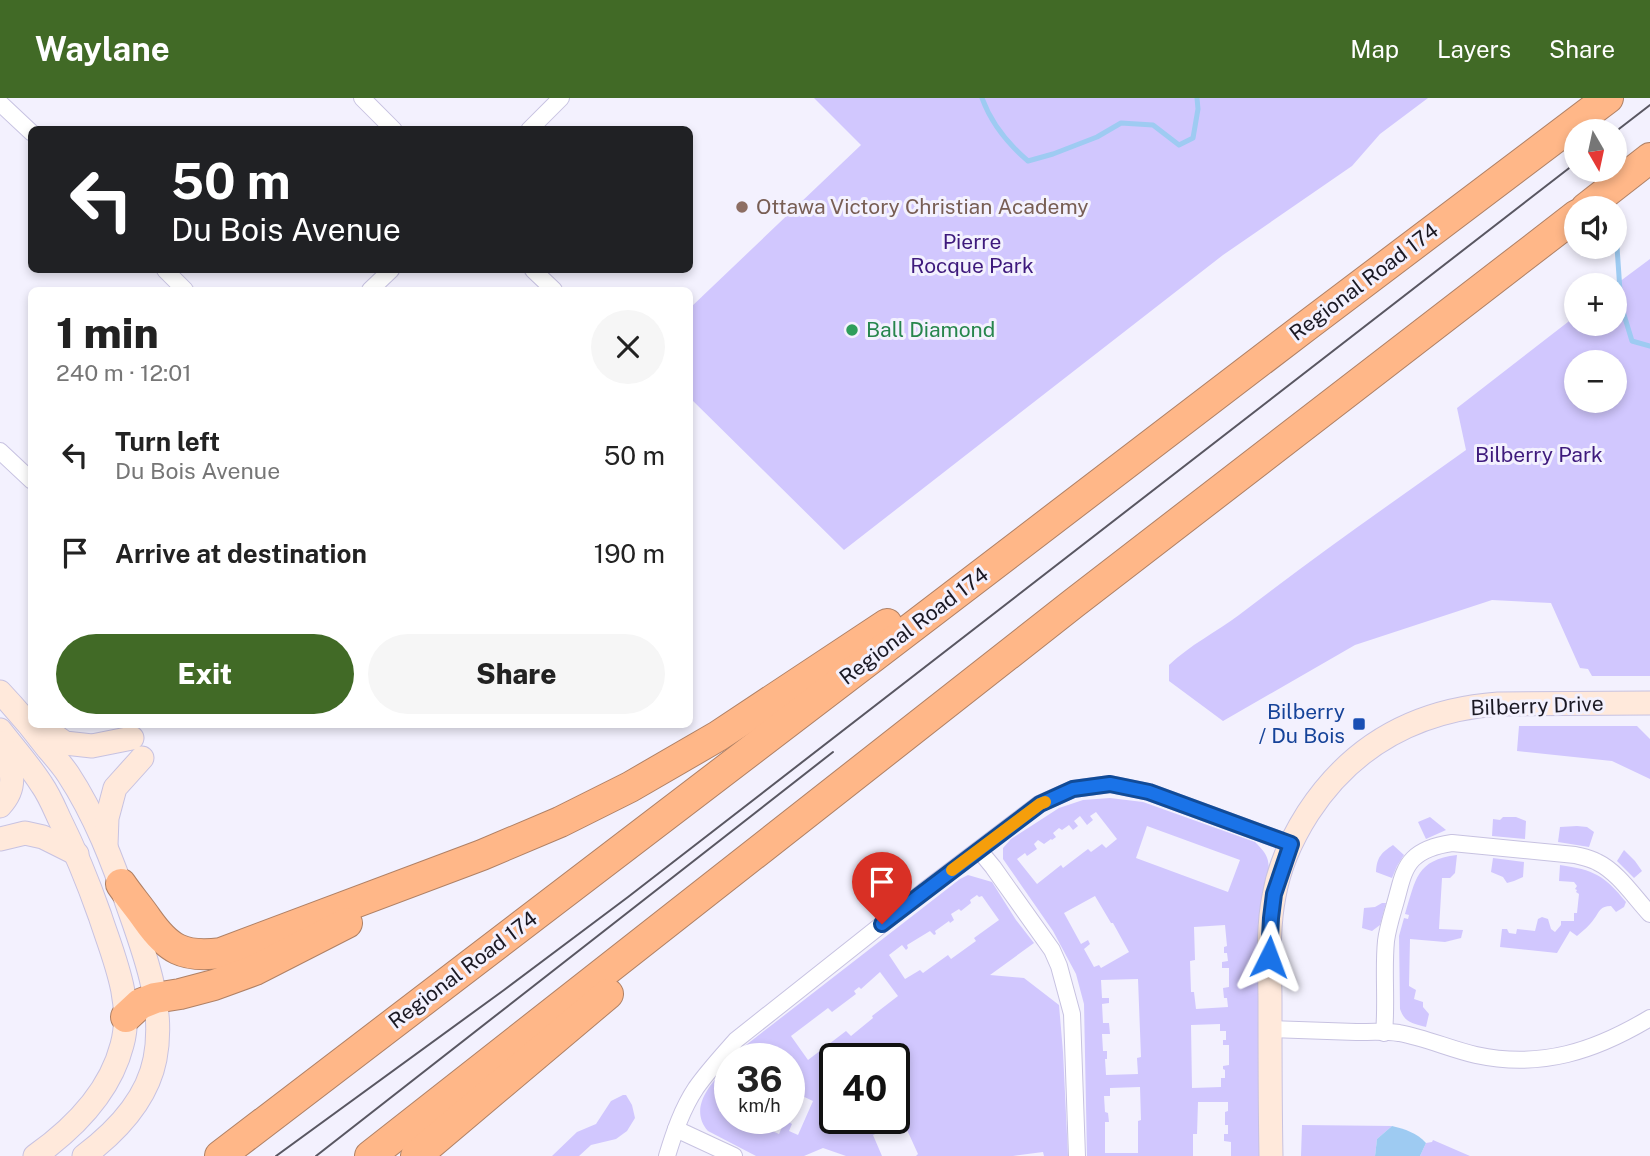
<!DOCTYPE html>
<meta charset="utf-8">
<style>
body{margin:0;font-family:"Public Sans",sans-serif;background:#f6f6f6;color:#222;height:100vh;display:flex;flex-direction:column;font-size:26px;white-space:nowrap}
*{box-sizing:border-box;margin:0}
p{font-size:23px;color:#767676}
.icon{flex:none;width:38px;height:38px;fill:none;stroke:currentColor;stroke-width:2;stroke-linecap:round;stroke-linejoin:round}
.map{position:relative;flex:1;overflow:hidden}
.sheet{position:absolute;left:28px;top:189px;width:665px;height:441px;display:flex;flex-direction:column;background:#fff;border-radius:10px;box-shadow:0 4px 10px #0003}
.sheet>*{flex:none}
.hud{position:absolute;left:28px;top:28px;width:665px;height:147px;border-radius:10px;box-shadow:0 4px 10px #0003;background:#202124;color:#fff;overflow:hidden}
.needle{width:46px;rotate:171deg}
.fabs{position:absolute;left:1564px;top:21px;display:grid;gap:14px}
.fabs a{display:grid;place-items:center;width:63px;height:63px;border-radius:50%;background:#fff;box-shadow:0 4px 10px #0003;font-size:35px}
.speed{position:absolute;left:714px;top:945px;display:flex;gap:14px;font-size:35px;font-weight:700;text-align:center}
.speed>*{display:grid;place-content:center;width:91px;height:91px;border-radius:50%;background:#fff;box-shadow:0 4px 10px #0003;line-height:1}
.speed small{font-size:18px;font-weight:400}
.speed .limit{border:4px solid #111;border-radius:10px;background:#fff;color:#111}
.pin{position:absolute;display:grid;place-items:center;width:60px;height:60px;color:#fff;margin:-72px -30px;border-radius:50% 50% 50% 0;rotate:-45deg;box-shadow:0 0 7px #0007}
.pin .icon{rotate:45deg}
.me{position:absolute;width:77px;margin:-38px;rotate:3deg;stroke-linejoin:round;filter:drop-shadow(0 0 5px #0008)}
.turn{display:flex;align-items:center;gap:24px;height:147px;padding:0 28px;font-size:32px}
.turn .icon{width:91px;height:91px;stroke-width:2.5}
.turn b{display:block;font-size:49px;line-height:60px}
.round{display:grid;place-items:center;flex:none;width:74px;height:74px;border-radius:37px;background:#f6f6f6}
.headline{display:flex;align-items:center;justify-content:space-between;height:119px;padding:0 28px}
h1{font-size:42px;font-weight:800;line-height:52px}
.primary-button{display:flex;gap:14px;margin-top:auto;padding:14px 28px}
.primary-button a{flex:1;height:80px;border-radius:42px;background:#416a26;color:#fff;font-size:28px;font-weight:800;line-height:80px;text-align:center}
.primary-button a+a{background:#f6f6f6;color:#222}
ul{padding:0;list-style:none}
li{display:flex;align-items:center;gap:21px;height:98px;padding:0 28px}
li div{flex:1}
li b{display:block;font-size:26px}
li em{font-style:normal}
header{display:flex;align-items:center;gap:42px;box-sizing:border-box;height:98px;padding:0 35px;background:#416a26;color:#fff}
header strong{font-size:33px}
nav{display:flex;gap:38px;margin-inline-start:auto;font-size:24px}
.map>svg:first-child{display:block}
.green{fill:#d1c7fe;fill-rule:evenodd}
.water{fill:#9ecbf2}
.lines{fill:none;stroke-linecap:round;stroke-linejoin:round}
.stream{stroke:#9ecbf2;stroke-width:5}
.street-casing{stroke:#c7c2e1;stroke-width:18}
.secondary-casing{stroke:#c7c2e1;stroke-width:25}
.highway-casing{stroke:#af8065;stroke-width:32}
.street{stroke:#fff;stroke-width:16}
.secondary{stroke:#ffe9db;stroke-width:23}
.highway{stroke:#ffb788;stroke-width:30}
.tram{stroke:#595762;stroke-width:2}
.route-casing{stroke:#114b97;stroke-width:18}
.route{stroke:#1a73e8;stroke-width:12}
.slow{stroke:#f59e0b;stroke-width:12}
.education-dot{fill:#8d6e63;stroke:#f3f1fe;stroke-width:2.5}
.leisure-dot{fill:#2e9e5b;stroke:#f3f1fe;stroke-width:2.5}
.transit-dot{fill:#1a4fb4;stroke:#f3f1fe;stroke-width:2.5}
.labels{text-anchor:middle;stroke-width:6;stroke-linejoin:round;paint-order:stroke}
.education-label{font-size:21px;fill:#785e54;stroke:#f3f1fe;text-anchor:start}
.park-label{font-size:21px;fill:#3e1a7c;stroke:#f3f1fe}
.street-label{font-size:21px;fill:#1b1924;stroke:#f3f1fe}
.leisure-label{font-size:21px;fill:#27864d;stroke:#f3f1fe;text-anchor:start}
.transit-label{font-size:21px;fill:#164399;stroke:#f3f1fe;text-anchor:end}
</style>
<header>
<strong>Waylane</strong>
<nav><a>Map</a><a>Layers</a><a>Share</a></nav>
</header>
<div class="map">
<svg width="1650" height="1058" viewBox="0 0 1650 1058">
<rect width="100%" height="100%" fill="#f3f1fe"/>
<g class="green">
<polygon points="814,0 1428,0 1380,36 1352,68 1223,157 844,452 690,300 690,210 861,47"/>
<path d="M1650,161V578H1592L1588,571L1580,570L1551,505L1492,502L1355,547L1223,623L1169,583V567C1190,547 1216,534 1239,517C1313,460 1390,406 1466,352L1457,310L1577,217V226H1615V187ZM1577,264H1615V303H1577Z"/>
<polygon points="1519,628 1637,628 1650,641 1650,681 1612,663 1517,653"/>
<path d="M1110,700L1143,704L1255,744C1268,757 1269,760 1269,778L1260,1058H1231V1044L1224,1043V1036H1228V1027H1225V1014L1228,1013V1004H1198L1197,1036H1193V1058H1087L1084,906L1076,876L1053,833L1003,761V750L1011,741L1059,710L1083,702ZM1096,714L1117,741L1106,750L1102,746L1091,754L1088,751L1063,770L1061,767L1037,786L1017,761L1025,755L1027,758L1037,751L1034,746L1038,742L1044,746L1051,741L1052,742L1056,739L1053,735L1059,730L1062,732L1069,727L1073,732L1078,728L1074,723L1080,718L1087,727L1093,722L1090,718ZM1147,728L1240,762L1228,794L1136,760ZM1095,798L1111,825H1113L1129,854L1101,870L1099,867L1094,869L1084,851L1090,846L1088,842L1081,846L1064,815ZM1225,827L1227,848L1224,849V855H1227L1228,863L1222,864V870H1229V889L1223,890L1224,900H1227L1228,909L1196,911L1194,894H1191L1190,863L1195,862L1194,829ZM1138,881L1141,959L1137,960L1138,976L1106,977L1105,961H1107V953H1103L1102,936H1110L1109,925H1103L1102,906L1109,905V900H1102L1101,882ZM1220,926V933H1226V942H1223V947H1229V967L1223,968V971L1225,972V980H1221V989L1192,990L1191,927ZM1140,989L1141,1022L1138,1023V1055H1105V1024H1109L1108,1015L1105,1014L1104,998H1110V990Z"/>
<polygon points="1430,719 1446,732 1426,741 1418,724"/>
<polygon points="1503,719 1516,719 1526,723 1525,741 1492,738 1493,721 1500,722"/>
<polygon points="1577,728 1587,729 1594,734 1589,749 1558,744 1560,729"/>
<path d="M1393,747L1404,757L1397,768L1392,780L1376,774C1377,759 1381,755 1393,747Z"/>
<polygon points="1624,752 1635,763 1642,773 1634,780 1617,763"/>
<path d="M1457,757L1455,775L1450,780H1442L1439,831L1463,832L1461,840L1445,844L1410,841L1409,888L1416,892L1414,901L1423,904V909L1429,916L1426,929C1412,925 1405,925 1400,911L1399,838L1404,820L1408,821L1409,817L1405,816C1416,781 1416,762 1457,757Z"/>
<polygon points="1493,760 1524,764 1523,779 1514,783 1507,785 1503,779 1491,774"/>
<path d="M1560,767C1594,772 1604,777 1626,804L1624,809L1616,814L1611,808C1600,808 1600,813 1594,821C1590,827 1583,833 1577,838L1570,833L1557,855L1500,849L1502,831H1507L1509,835L1516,836L1517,831L1535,833L1538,821L1542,819L1548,821L1551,831L1555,834L1561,827V823H1574V815H1577L1579,796L1576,794L1577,792L1575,791L1577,788L1574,784L1559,783Z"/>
<path d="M968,777L992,784L1016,822L1034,845L990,877L1024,880L1059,907L1063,954L1068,1058H1044L1043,1054L1013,1058H916L918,1056L903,1023L873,1037L882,1058H846L823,1050L804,1058H756L708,1033C687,1009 713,983 730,965V989L719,1013L730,1018V1020H735L750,1027L752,1022L759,1025L761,1021L772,1027L770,1032L779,1036L785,1022L792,1026L789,1033L798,1037L813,1003L798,996L793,1007L789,1005V961H734L746,947L960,781ZM977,797L979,799L982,798L999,822L974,840L976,843L951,861L948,857L923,875L920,872L905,881L889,857L902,847L906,852L908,850L907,847L930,833L934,837L936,836L935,833L949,823L950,825L954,822L951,816L959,811L961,813L971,805L970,802ZM880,874L898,898L872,918L873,920L851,938L846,933L808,962L791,938L828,910L832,914L856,896L854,893L859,889L861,891ZM835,961H894V1020H866L861,1030L839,1020H835V1018L829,1016L835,1003Z"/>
<polygon points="1382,805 1386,805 1380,827 1372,833 1362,830 1364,810 1375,809"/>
<polygon points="623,997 626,997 632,1007 635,1020 627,1033 616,1041 591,1047 579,1058 552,1058 577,1034 596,1026 611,1003"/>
<polygon points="1302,1027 1392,1028 1377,1041 1375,1058 1301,1058"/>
<polygon points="1433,1042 1470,1058 1420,1058 1426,1045 1432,1044"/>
</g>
<path class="water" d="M1392,1028C1405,1031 1417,1035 1426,1045L1420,1058H1375L1377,1041Z"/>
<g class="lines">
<g class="stream">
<path d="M982,0C991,25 1008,46 1028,63L1053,56L1097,39L1121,25L1153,27L1179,47L1193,40L1198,11L1197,0"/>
<polyline points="1617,149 1621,207 1632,243 1650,248"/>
</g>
<defs>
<g id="street">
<polyline points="362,0 394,32"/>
<polyline points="0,5 32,35"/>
<polyline points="529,32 561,0"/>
<polyline points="165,172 185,192"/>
<polyline points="533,172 554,192"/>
<polyline points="370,192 391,172"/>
<polyline points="0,353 32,383"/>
<polyline points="979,752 993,769 1052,852 1059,868 1072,916 1077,1058"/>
<path d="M1270,931C1299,932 1327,933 1356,934C1370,934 1385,933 1399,935C1426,940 1450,951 1476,957C1541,971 1595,953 1650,920"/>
<path d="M1384,935C1387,904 1383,873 1386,843C1388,827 1394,811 1398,795C1401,784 1404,770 1413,761C1423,751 1438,747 1452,745L1575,757C1583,759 1590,760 1597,764C1618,774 1634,799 1650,816"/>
<polyline points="676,1031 734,1058"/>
<path d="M667,1058C674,1035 682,1011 696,990C708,973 722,958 736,942L924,793L1039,706L1073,691L1110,686L1149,694L1291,746"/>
</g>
<g id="secondary">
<path d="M0,594C17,612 33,631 48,651C55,659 62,667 68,676C95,717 113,764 129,811C146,859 165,910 155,961C147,1002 116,1034 84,1058"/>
<polyline points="38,626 65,645 92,648 132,640"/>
<path d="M0,632C14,650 30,668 42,687C49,697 54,709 59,720C75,752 88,784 100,818C113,858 134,904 122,947C110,994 73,1031 35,1058"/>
<path d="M0,708C20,687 10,669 2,645"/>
<polyline points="0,741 25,735 43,739 77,756"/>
<polyline points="106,747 107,720 115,690 142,660"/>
<path d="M1271,1058C1270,1007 1270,955 1270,904C1270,869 1267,833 1274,798C1279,769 1292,740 1308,715C1353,646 1417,612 1498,606L1650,605"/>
</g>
<g id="highway">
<polyline points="1586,110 1650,60"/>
<path d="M121,786C129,798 139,809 147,821C168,851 183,860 221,855L482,757L560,724L630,689L718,638L887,526"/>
<polyline points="126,919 140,906 155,900 180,896 214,887 255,872 347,825"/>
<polyline points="220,1058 1305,229 1608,0"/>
<polyline points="370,1058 1074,505 1577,117"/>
<polyline points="416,1058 608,896"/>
</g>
</defs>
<use href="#street" class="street-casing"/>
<use href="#secondary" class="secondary-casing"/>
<use href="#highway" class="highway-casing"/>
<use href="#street" class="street"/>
<use href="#secondary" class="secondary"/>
<use href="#highway" class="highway"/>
<g class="tram">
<polyline points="1615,34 1650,7"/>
<polyline points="276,1058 504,892 628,799 1577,64"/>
<polyline points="316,1058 833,654"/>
</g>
</g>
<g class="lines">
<defs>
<polyline id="route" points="882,826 1040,706 1073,691 1110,686 1149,694 1291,746 1274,796 1271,820 1269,859"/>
</defs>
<use href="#route" class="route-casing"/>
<use href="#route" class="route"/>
<polyline class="slow" points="952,772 1040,706 1045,704"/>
</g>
<circle class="education-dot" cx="742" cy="109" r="7"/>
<circle class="leisure-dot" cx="852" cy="232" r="7"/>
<rect class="transit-dot" x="1352" y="619" width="14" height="14" rx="3.5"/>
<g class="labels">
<g class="education-label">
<text x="756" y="116">Ottawa Victory Christian Academy</text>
</g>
<g class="park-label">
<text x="972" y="151">Pierre<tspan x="972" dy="24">Rocque Park</tspan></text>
<text x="1539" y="364">Bilberry Park</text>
</g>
<g class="street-label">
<text transform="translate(1364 184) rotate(-37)" y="7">Regional Road 174</text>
<text transform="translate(914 528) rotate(-37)" y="7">Regional Road 174</text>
<text transform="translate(1537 608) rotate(-2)" y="7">Bilberry Drive</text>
<text transform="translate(463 872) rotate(-37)" y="7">Regional Road 174</text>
</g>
<g class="leisure-label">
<text x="866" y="239">Ball Diamond</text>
</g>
<g class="transit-label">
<text x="1345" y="621">Bilberry<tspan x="1345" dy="24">/ Du Bois</tspan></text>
</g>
</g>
</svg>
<div class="fabs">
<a><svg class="needle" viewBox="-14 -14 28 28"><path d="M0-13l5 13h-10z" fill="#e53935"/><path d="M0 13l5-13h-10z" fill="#767676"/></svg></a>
<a><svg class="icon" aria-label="sound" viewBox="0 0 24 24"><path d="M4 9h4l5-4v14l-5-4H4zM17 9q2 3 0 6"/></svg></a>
<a>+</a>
<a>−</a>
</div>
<div class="speed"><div>36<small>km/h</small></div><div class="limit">40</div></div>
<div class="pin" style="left:882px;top:826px;background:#d93025"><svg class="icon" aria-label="arrive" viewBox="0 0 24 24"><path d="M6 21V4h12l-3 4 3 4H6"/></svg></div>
<svg class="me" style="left:1269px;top:859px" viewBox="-20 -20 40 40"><path d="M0-17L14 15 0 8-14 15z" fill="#1a73e8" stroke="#fff" stroke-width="4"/></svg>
<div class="hud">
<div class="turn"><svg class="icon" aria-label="left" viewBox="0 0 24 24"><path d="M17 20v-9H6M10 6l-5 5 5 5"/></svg><div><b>50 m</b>Du Bois Avenue</div></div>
</div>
<section class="sheet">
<div class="headline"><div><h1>1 min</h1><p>240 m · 12:01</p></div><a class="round"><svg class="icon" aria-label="close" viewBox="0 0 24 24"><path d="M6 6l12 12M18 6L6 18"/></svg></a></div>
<ul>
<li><svg class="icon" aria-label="left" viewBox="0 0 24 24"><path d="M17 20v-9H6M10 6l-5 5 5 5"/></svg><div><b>Turn left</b><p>Du Bois Avenue</p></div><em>50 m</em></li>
<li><svg class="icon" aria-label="arrive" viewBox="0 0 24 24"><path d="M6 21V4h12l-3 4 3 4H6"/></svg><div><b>Arrive at destination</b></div><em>190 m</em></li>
</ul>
<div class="primary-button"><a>Exit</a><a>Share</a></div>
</section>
</div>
